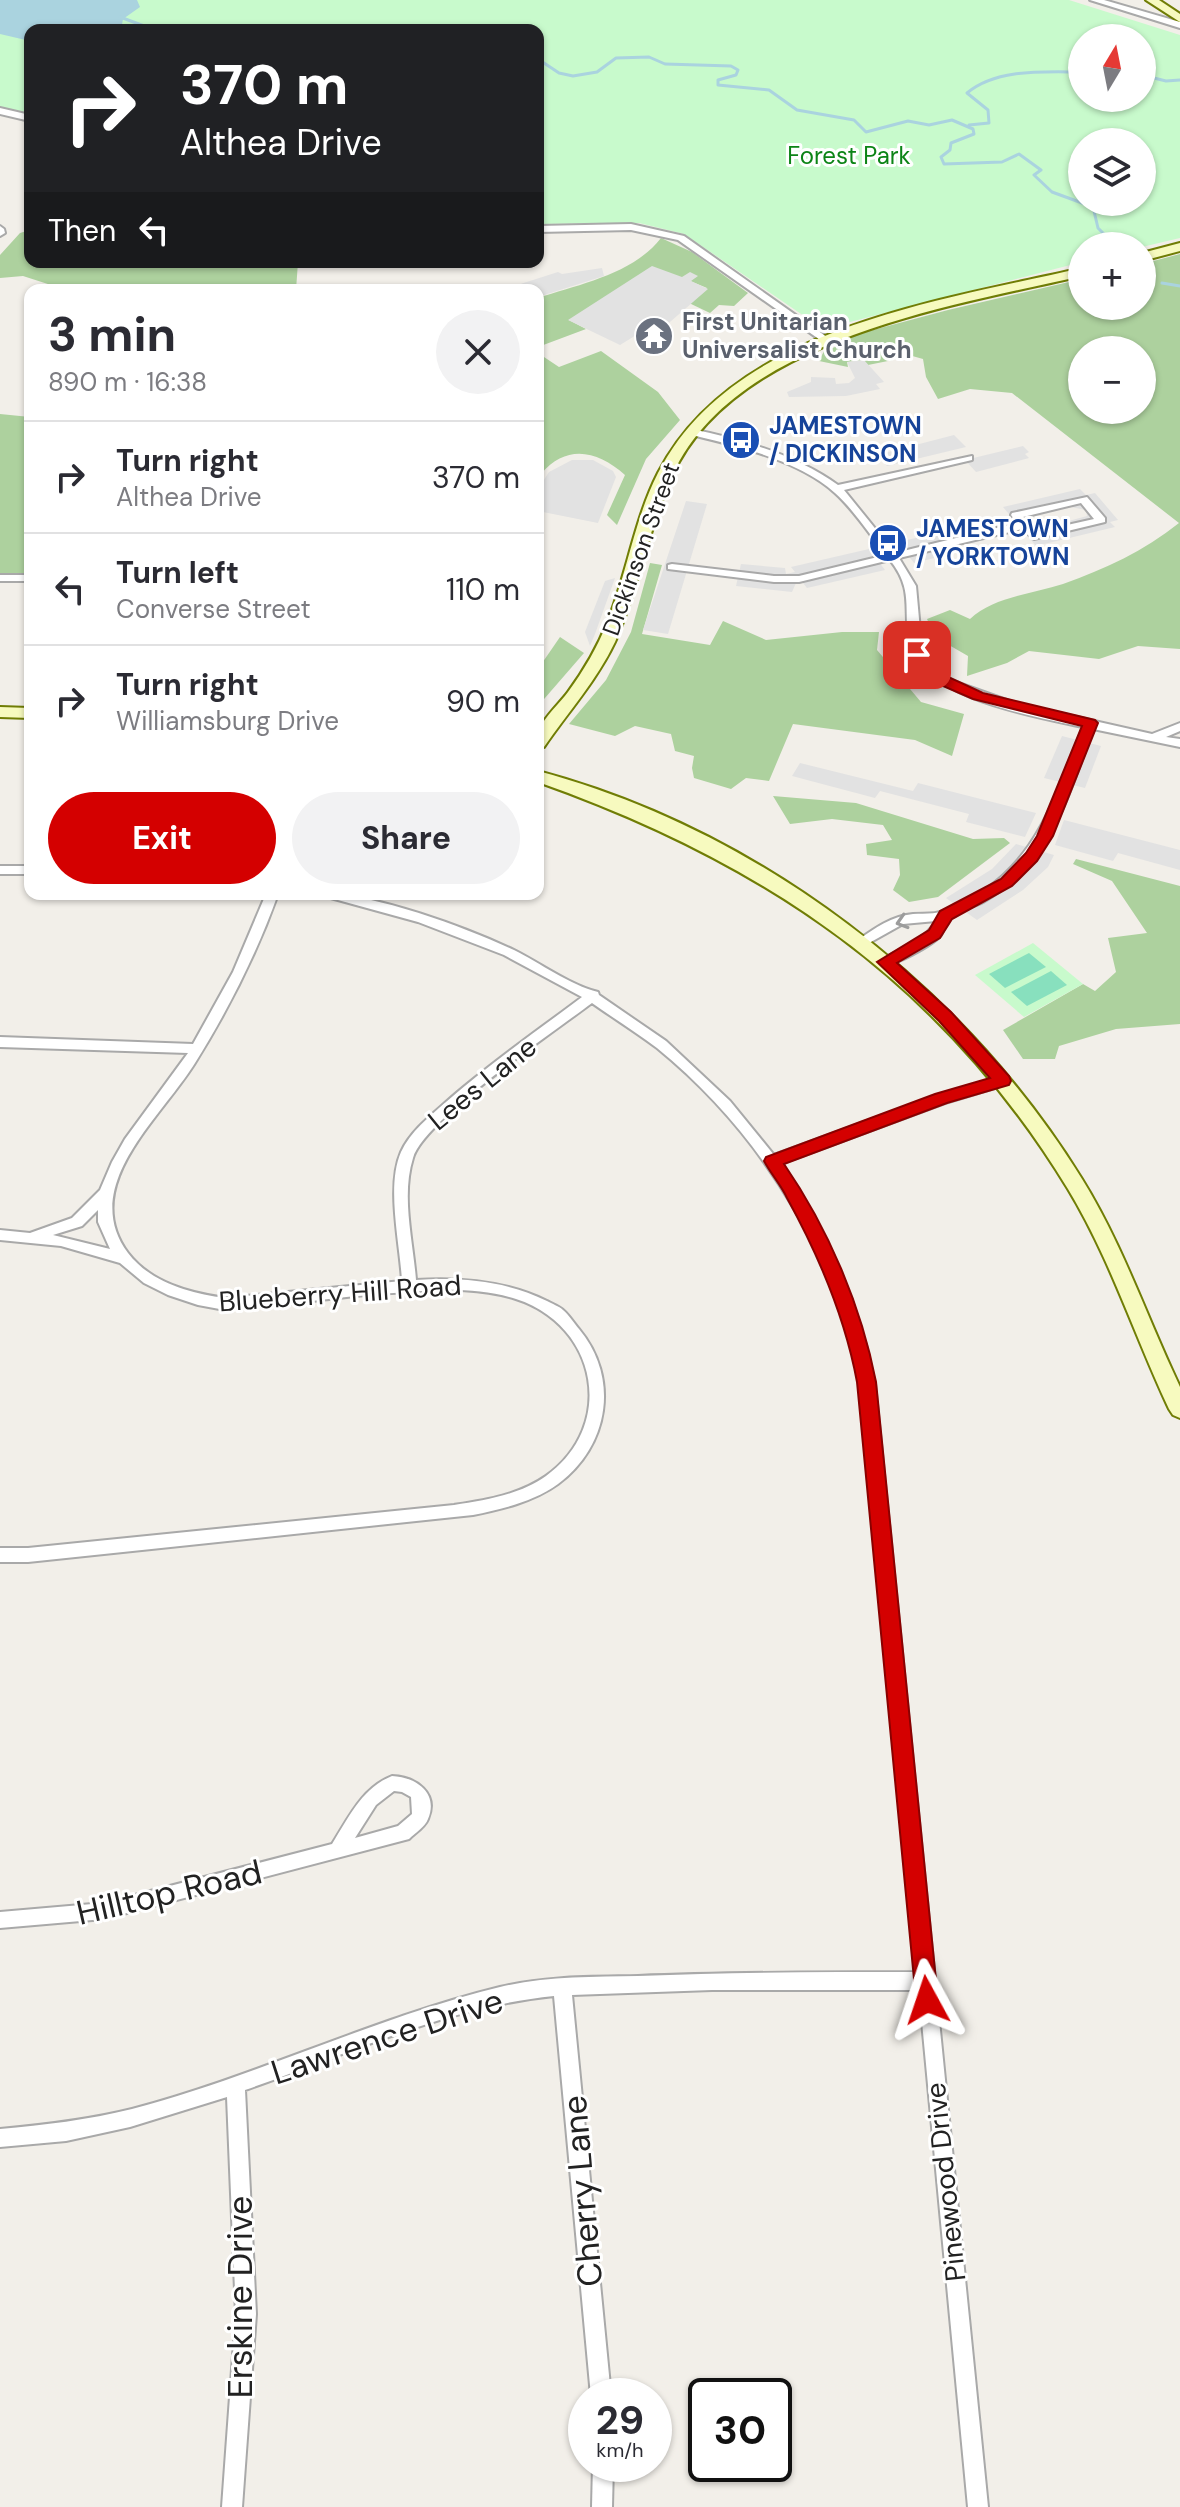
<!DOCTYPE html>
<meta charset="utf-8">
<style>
body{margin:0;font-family:"DM Sans",sans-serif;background:#f2f2f3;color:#2b2b33;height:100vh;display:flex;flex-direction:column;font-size:30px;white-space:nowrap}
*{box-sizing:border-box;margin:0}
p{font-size:26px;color:#7c7c81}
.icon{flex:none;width:44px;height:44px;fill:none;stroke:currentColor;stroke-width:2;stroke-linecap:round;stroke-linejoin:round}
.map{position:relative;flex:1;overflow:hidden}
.drawer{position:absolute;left:24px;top:284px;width:520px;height:616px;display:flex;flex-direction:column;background:#fff;border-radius:16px;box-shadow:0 2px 6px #0004}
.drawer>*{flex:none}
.guide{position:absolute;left:24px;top:24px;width:520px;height:244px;border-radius:16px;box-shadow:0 2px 6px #0004;background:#202124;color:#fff;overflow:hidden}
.needle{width:52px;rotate:10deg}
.controls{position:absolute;left:1068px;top:24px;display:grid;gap:16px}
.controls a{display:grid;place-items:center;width:88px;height:88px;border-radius:50%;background:#fff;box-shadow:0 2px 6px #0004;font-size:40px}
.speed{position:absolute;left:568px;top:2378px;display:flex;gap:16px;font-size:40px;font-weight:700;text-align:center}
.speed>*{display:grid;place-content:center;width:104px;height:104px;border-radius:50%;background:#fff;box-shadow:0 2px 6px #0004;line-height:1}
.speed small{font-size:20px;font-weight:400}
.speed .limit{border:4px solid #111;border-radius:12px;background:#fff;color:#111}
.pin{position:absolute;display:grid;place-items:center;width:68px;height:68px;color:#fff;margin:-34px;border-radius:16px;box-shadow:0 4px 12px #0006}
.me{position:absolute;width:88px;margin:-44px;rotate:355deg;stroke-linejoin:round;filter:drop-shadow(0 0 6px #0008)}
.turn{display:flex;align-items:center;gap:28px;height:168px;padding:0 24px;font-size:36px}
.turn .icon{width:104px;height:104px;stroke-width:2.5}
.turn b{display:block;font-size:56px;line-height:68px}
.then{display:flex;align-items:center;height:76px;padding:0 24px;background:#0003;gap:16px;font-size:30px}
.round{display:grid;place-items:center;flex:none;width:84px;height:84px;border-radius:42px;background:#f2f2f3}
.summary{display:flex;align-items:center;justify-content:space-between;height:136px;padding:0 24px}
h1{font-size:48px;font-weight:700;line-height:60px}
.button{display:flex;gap:16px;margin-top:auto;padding:16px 24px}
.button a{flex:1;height:92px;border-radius:48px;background:#d40000;color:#fff;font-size:32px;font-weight:700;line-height:92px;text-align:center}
.button a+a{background:#f2f2f3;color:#2b2b33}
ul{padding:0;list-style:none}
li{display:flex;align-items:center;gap:24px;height:112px;padding:0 24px;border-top:2px solid #e1e1e2}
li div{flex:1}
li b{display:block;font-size:30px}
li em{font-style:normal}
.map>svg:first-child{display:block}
.forest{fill:#add19e;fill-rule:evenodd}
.park{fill:#c8facc;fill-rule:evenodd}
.pitch{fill:#88e0be}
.parking{fill:#e2e2e2;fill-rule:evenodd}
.water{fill:#aad3df}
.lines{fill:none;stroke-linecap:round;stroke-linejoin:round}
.stream{stroke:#aad3df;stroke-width:3}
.minor-casing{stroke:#a9a9a9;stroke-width:4}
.tertiary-casing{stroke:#a9a9a9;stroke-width:4}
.secondary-casing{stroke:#707d05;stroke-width:4}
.minor{fill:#fff;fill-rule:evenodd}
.tertiary{fill:#fff;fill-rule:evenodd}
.secondary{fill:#f7fabf;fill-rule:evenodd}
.oneway{stroke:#9c9c9c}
.route{fill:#d40000;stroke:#8a0000;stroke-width:2}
.labels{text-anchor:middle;stroke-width:6;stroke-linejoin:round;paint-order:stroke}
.far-park-label{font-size:24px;fill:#0c8416;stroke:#fff}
.far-worship-label{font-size:24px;font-weight:bold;fill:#5b616d;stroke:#fff;text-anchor:start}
.far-transit-label{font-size:24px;font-weight:bold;fill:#164399;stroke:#fff;text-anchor:start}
.far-street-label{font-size:24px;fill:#222;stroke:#fff}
.street-label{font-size:28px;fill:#222;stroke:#fff}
.near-street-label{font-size:34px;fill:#222;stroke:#fff}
</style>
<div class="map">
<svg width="1180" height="2507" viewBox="0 0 1180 2507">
<rect width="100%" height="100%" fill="#f2efe9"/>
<g class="forest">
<polygon points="30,230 30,262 298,262 296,290 56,290 54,286 23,276 0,278 0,255 20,233"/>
<path d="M661,238L692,252L748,293L734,306L719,305L710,313L689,303L707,288L690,281L697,276L682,277L569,320L586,329L538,347V298C580,284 633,274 661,238Z"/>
<path d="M1180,254V649L1138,646L1099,659L1029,651L1007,663L967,676L968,656L935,637L927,619L950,610L970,619C993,597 1032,594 1063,584C1105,569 1144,551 1179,523L1012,393L970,389L938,399L926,377L923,359L898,352L891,355L893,360L868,365L863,360L847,362L848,367L819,361L824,351L852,341L843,338L948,310L1082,279V306H1142V264ZM1082,350H1142V410H1082Z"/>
<path d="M601,351L658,392L680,420L646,459L617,525L607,515L625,475C598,451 567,443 541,474L538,473V353L559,367Z"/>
<polygon points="0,414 30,417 30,574 0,573"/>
<polygon points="650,563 662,565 642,634 710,645 723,621 766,640 842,632 879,632 877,650 921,702 964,714 952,756 915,740 793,724 769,781 746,778 731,789 694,778 692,768 694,756 675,751 671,734 635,726 615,736 569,724 606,680 631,632"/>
<polygon points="560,637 584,653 538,706 538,669"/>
<polygon points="773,796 856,803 973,839 1004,838 1010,843 938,897 909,902 893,890 900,875 899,859 867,855 866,844 892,840 883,825 832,819 790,824"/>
<polygon points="1076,859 1180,886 1180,1024 1116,1029 1059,1046 1055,1059 1023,1059 1003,1030 1083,984 1095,991 1116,972 1108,938 1147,933 1112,881 1073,864"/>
</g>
<g class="park">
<path d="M0,0H1069L1180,35V238L1142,247L1082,246V262L823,329L684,234L639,223L538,224V30H30V114L0,107ZM1082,38H1142V98H1082ZM1082,142H1142V202H1082Z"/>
<polygon points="1033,943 1083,984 1024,1017 975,975"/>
</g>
<g class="pitch">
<polygon points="1029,953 1046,967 1005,988 989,974"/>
<polygon points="1051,971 1067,985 1027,1006 1011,992"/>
</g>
<g class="parking">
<polygon points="652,266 682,277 690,272 698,276 691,281 708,289 663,328 654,324 620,345 568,320"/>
<polygon points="602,268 604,276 538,297 538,290 502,290 558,272 562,274"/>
<polygon points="864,360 884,382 876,384 880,389 846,396 789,397 787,392 811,382 811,377 835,378 836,384 849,383 855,378 847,362"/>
<polygon points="954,435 966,447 887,466 877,455"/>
<polygon points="1023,446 1029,452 1025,454 1029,458 976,472 965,460"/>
<polygon points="572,460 593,460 613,471 616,477 598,523 538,511 538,489 549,472"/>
<path d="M1080,489L1086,495L1095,493L1118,520L1110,522L1115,527L1036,546L1003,507ZM1071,507L1086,510L1087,516L1043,528L1029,521L1033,515Z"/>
<polygon points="686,501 707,504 668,634 643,630"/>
<polygon points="938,533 955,553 914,563 898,542"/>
<polygon points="869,549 885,570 807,588 803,583 796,583 792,592 736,586 741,564 785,568 786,574 795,572 791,567"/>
<polygon points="615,578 595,634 590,646 585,632 605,581"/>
<polygon points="1062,736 1101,746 1085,788 1044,778"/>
<polygon points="800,763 913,791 918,783 1036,813 1025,837 966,822 969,814 880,791 875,798 792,776"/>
<polygon points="1064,820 1180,850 1180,870 1118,853 1113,861 1055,845"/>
<polygon points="1016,844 1054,855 1048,867 1023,890 977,920 946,898 992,869"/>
</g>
<polygon class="water" points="0,0 137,0 140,7 123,19 121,30 30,30 30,41 0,34"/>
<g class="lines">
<g class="stream">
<polyline points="120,17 155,30"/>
<polyline points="538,59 559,73 573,76 597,72 616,58 649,57 665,64 731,66 738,70 736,75 718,80 718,85 769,90 797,110 854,120 866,132 908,121 929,125 952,120 973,129 974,134 951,143 950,150 941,157 944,164 1002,162 1019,154 1041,170 1034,175 1052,192 1093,207 1098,228 1105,235"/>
<polyline points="1142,75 1166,81 1180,80"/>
<path d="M969,125L989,123L988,110L967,93C997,68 1045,72 1082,72"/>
<polyline points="1162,283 1180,286"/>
</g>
<defs>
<g id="minor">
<polygon points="0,108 30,115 30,121 0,114"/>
<polygon points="631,224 684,236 831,340 823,342 678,240 631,230 538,232 538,226"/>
<polygon points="0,226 4,229 5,233 0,236"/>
<path d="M691,429C741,439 797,455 838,485L972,456V460L844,490L895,553L1017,523L1011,515L1012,513L1087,497L1105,518V522L1034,539L1022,529L899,558L916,586L922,652L934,669L953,681L1015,703L1152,734L1180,723V731L1166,737L1180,739V747L1093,729C1073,783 1057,841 1013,881C1004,889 993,896 983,902C973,907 957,911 950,919C946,923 944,930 941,935C933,945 893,967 882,965L880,962L882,959C901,949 925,940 936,921L903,924L862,947L856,943L858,940C875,928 892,916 913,914C923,913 933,915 943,911C1032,879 1052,806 1083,727C1037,717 917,697 909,642C903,608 914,590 890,560L799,582H774L668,569V565L672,564L774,576H799L886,555C869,534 855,511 835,493C799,460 734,445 687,434L686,432ZM1081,503L1094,519L1036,532L1023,517Z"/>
<rect x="0" y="575" width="30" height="6"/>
<rect x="0" y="866" width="30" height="8"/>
<path d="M266,894H278C257,953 228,1010 195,1063C161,1118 78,1186 128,1253C151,1283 190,1293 225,1298L402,1281C400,1244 386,1186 401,1152C410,1132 430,1116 446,1102C489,1064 537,1031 582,997L504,955L418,922L327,897L325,894C376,894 467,928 514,950C540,963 570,985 598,992L599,995L666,1041L730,1101L774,1155L936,1096L1003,1076L1010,1081L1008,1084L945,1103L780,1164L833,1254L866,1345L875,1384L988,2507H968L919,1990H712L572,1995L611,2396H591L554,1996C446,2007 346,2055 245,2090L256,2314L242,2507H222L236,2314L227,2097L130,2127L66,2141L0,2147V2129C44,2125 88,2120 132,2109C257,2076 374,2018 500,1987C545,1976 592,1977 638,1976C731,1972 824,1972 917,1972L863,1411C847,1270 766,1137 657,1048C636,1032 613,1018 592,1003C556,1030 423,1121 413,1158C401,1196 413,1241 416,1280C462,1277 506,1281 547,1301C552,1304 559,1306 563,1310C569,1315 574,1323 579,1329C620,1378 609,1446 558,1484C533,1502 502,1509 473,1515L28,1562H0V1548H28L454,1505C486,1500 519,1495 546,1476C617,1425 597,1325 516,1299C484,1289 445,1288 413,1292C398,1293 381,1293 365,1295C318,1300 272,1306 225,1310L198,1305L168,1295L144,1283L120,1263L61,1246L0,1240V1230L30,1233L72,1218L100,1190L112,1162L125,1139L188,1053L0,1047V1037L193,1044L233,972ZM98,1210V1222L110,1249L53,1235L82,1226Z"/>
<path d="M392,1776C416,1777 439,1793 428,1819C425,1827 415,1833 409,1839L104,1919L0,1928V1912L104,1903L332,1844C349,1817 362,1788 392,1776ZM394,1791L402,1792L411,1797L412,1814L398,1826L355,1838L376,1805Z"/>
<polygon points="593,2464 613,2464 612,2507 592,2507"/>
</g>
<polygon id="tertiary" points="1090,0 1104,0 1180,22 1180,28"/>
<g id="secondary">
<polygon points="1146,0 1159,0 1180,14 1180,22"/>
<polygon points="1180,243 1180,251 1142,261 1142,253"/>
<path d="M1082,268V276C952,306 733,339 672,476C648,529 639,588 615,642C597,680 568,712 544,747L538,748C538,743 537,735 539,730C544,717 560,703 568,692C584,670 597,648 607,623C627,574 634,520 658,473C732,328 939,301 1082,268Z"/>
<polygon points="0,707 30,708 30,718 0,717"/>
<path d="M538,771C759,830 962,985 1082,1179C1123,1245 1147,1318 1180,1387V1418L1173,1415L1169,1409C1135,1337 1110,1258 1068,1189C941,981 764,862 538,782Z"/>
</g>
</defs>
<use href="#minor" class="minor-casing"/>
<use href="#tertiary" class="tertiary-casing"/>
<use href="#secondary" class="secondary-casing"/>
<use href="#minor" class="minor"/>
<use href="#tertiary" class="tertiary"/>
<use href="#secondary" class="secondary"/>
</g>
<defs><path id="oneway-chevron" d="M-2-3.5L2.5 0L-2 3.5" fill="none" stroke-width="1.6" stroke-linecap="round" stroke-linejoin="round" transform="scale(2)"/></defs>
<use class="oneway" href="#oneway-chevron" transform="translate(902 922) rotate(163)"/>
<path class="route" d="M917,651L922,652L946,676L983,693L1095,720L1098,723L1053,836L1037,861L1012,886L952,919L940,938L897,963L951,1012L1009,1076L1011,1081L1009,1085L947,1103L784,1164C828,1228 861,1305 876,1382L938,2000L935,2008L927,2011L919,2008L916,2000L857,1382C845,1317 819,1256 787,1198C781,1185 771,1174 764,1161L766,1157L935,1094L990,1078L939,1021L877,962L929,930L940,911L1001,879L1026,853L1037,836L1082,726L973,699L936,683L910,655Z"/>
<defs>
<symbol id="temple-disc" viewBox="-11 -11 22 22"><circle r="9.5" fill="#6b7280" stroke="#fff"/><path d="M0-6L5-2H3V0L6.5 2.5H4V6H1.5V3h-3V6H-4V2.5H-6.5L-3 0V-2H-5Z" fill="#fff"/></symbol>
<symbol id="bus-disc" viewBox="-11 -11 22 22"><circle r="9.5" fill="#1a4fb4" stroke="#fff"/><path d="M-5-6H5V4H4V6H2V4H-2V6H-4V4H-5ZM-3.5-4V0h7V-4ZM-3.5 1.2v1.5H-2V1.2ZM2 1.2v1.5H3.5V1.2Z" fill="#fff"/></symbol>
</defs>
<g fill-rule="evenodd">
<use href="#temple-disc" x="632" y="314" width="44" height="44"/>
<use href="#bus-disc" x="719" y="418" width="44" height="44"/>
<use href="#bus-disc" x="866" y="521" width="44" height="44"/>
</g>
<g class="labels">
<g class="far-park-label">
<text x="849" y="164">Forest Park</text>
</g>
<g class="far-worship-label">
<text x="682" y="330">First Unitarian<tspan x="682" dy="28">Universalist Church</tspan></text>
</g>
<g class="far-transit-label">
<text x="769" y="434">JAMESTOWN<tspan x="769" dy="28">/ DICKINSON</tspan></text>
<text x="916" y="537">JAMESTOWN<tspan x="916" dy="28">/ YORKTOWN</tspan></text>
</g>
<g class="far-street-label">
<text transform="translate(641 549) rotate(-70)" y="8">Dickinson Street</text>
</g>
<g class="street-label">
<text transform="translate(482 1083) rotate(-39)" y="10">Lees Lane</text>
<text transform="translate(340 1293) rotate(-4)" y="10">Blueberry Hill Road</text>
<text transform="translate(945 2182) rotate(-96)" y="10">Pinewood Drive</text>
</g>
<g class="near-street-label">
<text transform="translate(169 1892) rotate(-13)" y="12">Hilltop Road</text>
<text transform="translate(387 2036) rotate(-18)" y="12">Lawrence Drive</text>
<text transform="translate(582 2191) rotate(-95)" y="12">Cherry Lane</text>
<text transform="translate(240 2297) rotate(-90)" y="12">Erskine Drive</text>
</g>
</g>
</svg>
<div class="controls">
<a><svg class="needle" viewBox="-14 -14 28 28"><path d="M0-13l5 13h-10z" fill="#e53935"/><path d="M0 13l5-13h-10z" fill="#7c7c81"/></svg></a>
<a><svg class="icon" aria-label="layers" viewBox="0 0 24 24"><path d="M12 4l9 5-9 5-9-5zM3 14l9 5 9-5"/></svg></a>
<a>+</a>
<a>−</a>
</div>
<div class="speed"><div>29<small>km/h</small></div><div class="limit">30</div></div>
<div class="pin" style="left:917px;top:655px;background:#d93025"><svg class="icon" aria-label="arrive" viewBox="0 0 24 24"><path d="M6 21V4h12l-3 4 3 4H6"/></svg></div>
<svg class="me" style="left:927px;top:2000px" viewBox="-20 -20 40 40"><path d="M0-17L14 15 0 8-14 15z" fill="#d40000" stroke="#fff" stroke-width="4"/></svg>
<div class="guide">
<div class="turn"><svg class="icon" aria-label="right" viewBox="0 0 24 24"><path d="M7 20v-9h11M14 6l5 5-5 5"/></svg><div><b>370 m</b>Althea Drive</div></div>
<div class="then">Then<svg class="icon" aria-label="left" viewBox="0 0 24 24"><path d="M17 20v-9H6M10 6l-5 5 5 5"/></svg></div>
</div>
<section class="drawer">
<div class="summary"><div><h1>3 min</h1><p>890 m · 16:38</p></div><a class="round"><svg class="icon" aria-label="close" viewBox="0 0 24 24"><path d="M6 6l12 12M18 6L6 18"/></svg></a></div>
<ul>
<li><svg class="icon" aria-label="right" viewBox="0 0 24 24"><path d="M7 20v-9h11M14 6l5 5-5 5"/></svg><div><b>Turn right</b><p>Althea Drive</p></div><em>370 m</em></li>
<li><svg class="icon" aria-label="left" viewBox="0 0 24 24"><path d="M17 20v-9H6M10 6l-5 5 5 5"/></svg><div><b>Turn left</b><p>Converse Street</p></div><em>110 m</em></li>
<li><svg class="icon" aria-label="right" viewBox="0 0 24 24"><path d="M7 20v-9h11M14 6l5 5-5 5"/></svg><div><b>Turn right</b><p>Williamsburg Drive</p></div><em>90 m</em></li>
</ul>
<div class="button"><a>Exit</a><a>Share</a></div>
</section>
</div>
